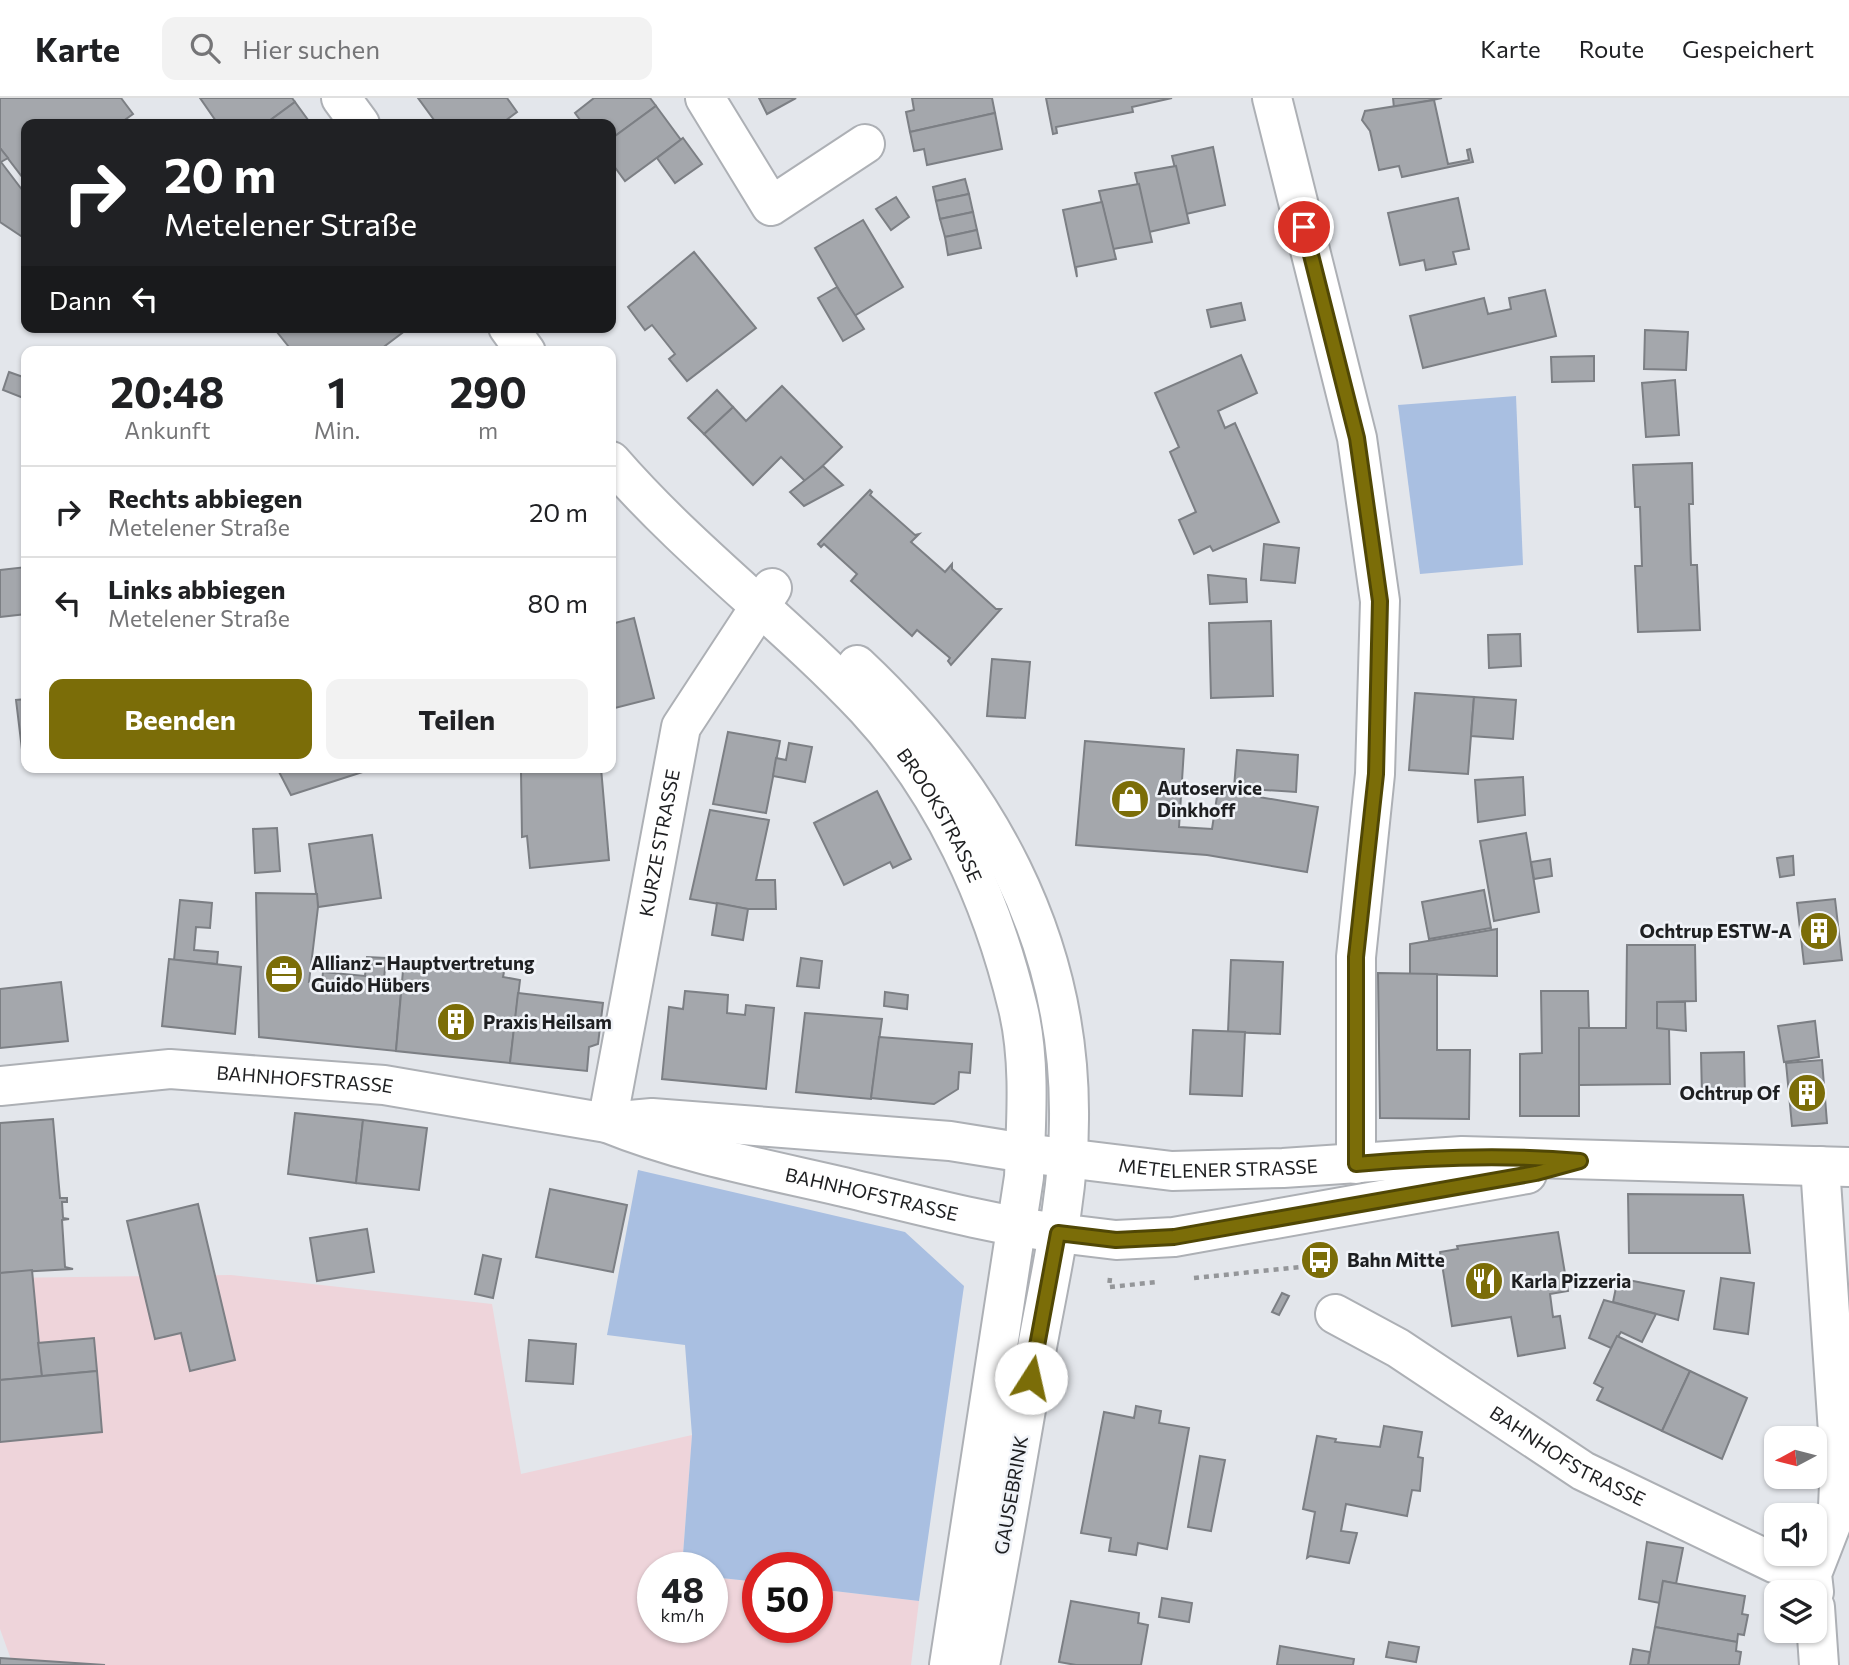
<!DOCTYPE html>
<html lang="de">
<meta charset="utf-8">
<style>
body{margin:0;font-family:Commissioner,sans-serif;background:#f2f2f2;color:#202124;height:100vh;display:flex;flex-direction:column;font-size:26px;white-space:nowrap}
*{box-sizing:border-box;margin:0}
p{font-size:23px;color:#757577}
.icon{flex:none;width:38px;height:38px;fill:none;stroke:currentColor;stroke-width:2;stroke-linecap:round;stroke-linejoin:round}
.map{position:relative;flex:1;overflow:hidden}
.details{position:absolute;left:21px;top:248px;width:595px;height:427px;display:flex;flex-direction:column;background:#fff;border-radius:14px;box-shadow:0 2px 5px #0004}
.details>*{flex:none}
.top-card{position:absolute;left:21px;top:21px;width:595px;height:214px;border-radius:14px;box-shadow:0 2px 5px #0004;background:#202124;color:#fff;overflow:hidden}
.needle{width:46px;rotate:263deg}
.tools{position:absolute;left:1764px;top:1328px;display:grid;gap:14px}
.tools a{display:grid;place-items:center;width:63px;height:63px;border-radius:14px;background:#fff;box-shadow:0 2px 5px #0004;font-size:35px}
.speed{position:absolute;left:637px;top:1454px;display:flex;gap:14px;font-size:35px;font-weight:700;text-align:center}
.speed>*{display:grid;place-content:center;width:91px;height:91px;border-radius:50%;background:#fff;box-shadow:0 2px 5px #0004;line-height:1}
.speed small{font-size:18px;font-weight:400}
.speed .limit{border:10px solid #d22;background:#fff;color:#111}
.pin{position:absolute;display:grid;place-items:center;width:60px;height:60px;color:#fff;margin:-30px;border:4px solid #fff;border-radius:50%;box-shadow:0 2px 7px #0007}
.me{position:absolute;width:77px;margin:-38px;rotate:10deg;stroke-linejoin:round;filter:drop-shadow(0 0 5px #0008)}
.turn{display:flex;align-items:center;gap:24px;height:147px;padding:0 28px;font-size:32px}
.turn .icon{width:91px;height:91px;stroke-width:2.5}
.turn b{display:block;font-size:49px;line-height:60px}
.then{display:flex;align-items:center;height:66px;padding:0 28px;background:#0003;gap:14px;font-size:26px}
.eta{display:flex;justify-content:space-evenly;align-items:center;height:119px;text-align:center}
.eta b{font-size:42px;font-weight:700;line-height:49px}
.primary-button{display:flex;gap:14px;margin-top:auto;padding:14px 28px}
.primary-button a{flex:1;height:80px;border-radius:14px;background:#7b6d08;color:#fff;font-size:28px;font-weight:700;line-height:80px;text-align:center}
.primary-button a+a{background:#f2f2f2;color:#202124}
ul{padding:0;list-style:none}
li{display:flex;align-items:center;gap:21px;height:91px;padding:0 28px;border-top:2px solid #e0e0e0}
li div{flex:1}
li b{display:block;font-size:26px}
li em{font-style:normal}
header{display:flex;align-items:center;gap:42px;box-sizing:border-box;height:98px;padding:0 35px;background:#fff;border-bottom:2px solid #e0e0e0}
header strong{font-size:33px}
nav{display:flex;gap:38px;margin-inline-start:auto;font-size:24px}
.search{width:490px;height:63px;background:#f2f2f2;display:flex;align-items:center;gap:18px;box-sizing:border-box;padding:0 24px;border-radius:14px;color:#757577;font-size:26px}
.map>svg:first-child{display:block}
.commercial{fill:#eed4da}
.green{fill:#a9bfe1}
.building{fill:#a4a7ac;stroke:#7c7f84;stroke-width:2}
.lines{fill:none;stroke-linecap:round;stroke-linejoin:round}
.minor-casing{stroke:#adb0b5;stroke-width:42}
.tertiary-casing{stroke:#adb0b5;stroke-width:42}
.secondary-casing{stroke:#adb0b5;stroke-width:42}
.path{stroke:#949699;stroke-width:4.5;stroke-dasharray:5 5;stroke-linecap:butt}
.minor{stroke:#fff;stroke-width:38}
.tertiary{stroke:#fff;stroke-width:38}
.secondary{stroke:#fff;stroke-width:38}
.route-casing{stroke:#504705;stroke-width:18}
.route{stroke:#7b6d08;stroke-width:12}
.labels{text-anchor:middle;stroke-width:5;stroke-linejoin:round;paint-order:stroke}
.poi-label{font-size:19px;font-weight:bold;fill:#1e1f21;stroke:#f0f3f8;text-anchor:start}
.street-label{font-size:19px;fill:#1e1f21;stroke:#f0f3f8}
</style>
<header>
<strong>Karte</strong>
<div class="search"><svg class="icon" aria-label="search" viewBox="0 0 24 24"><circle cx="10" cy="10" r="6"/><path d="M15 15l6 6"/></svg>Hier suchen</div>
<nav><a>Karte</a><a>Route</a><a>Gespeichert</a></nav>
</header>
<div class="map">
<svg width="1849" height="1567" viewBox="0 0 1849 1567">
<rect width="100%" height="100%" fill="#e3e6eb"/>
<polygon class="commercial" points="231,1177 492,1206 521,1376 692,1337 682,1470 653,1470 653,1530 712,1530 712,1479 758,1484 758,1530 817,1530 817,1491 919,1503 911,1567 13,1567 0,1531 0,1180"/>
<g class="green">
<polygon points="1516,298 1523,467 1420,476 1398,307"/>
<polygon points="638,1072 905,1134 964,1188 919,1503 817,1491 817,1470 758,1470 758,1484 712,1479 712,1470 682,1470 692,1337 685,1247 607,1237"/>
</g>
<g class="building">
<polygon points="0,0 121,0 133,16 119,26 26,26 26,84 0,50"/>
<polygon points="200,0 292,0 295,4 265,26 218,26"/>
<polygon points="418,0 507,0 517,14 501,26 437,26"/>
<polygon points="594,0 650,0 656,8 611,41 611,26 583,26 575,15"/>
<polygon points="759,0 796,0 767,16"/>
<polygon points="912,0 992,0 995,15 910,34 906,14 914,12"/>
<polygon points="1046,0 1172,0 1132,9 1133,14 1056,29 1057,35 1053,36"/>
<polygon points="1393,0 1442,0 1394,10"/>
<polygon points="1434,2 1448,66 1469,62 1467,52 1470,51 1473,64 1402,79 1399,68 1379,72 1370,33 1362,22 1365,13"/>
<polygon points="295,4 311,26 265,26"/>
<polygon points="656,8 681,42 625,83 611,64 611,41"/>
<polygon points="995,15 1002,51 927,67 924,51 914,53 910,34"/>
<polygon points="683,40 702,66 675,85 657,60"/>
<polygon points="1213,49 1225,107 1186,116 1172,58"/>
<polygon points="0,50 8,60 1,64 26,97 24,140 0,124"/>
<polygon points="1176,68 1189,125 1149,134 1135,75"/>
<polygon points="965,81 969,96 936,103 933,89"/>
<polygon points="1139,86 1152,144 1113,151 1099,93"/>
<polygon points="969,96 973,114 940,121 936,103"/>
<polygon points="896,99 909,119 891,132 876,111"/>
<polygon points="1458,100 1469,151 1453,154 1456,166 1426,172 1424,162 1400,167 1388,115"/>
<polygon points="1102,104 1116,161 1076,169 1077,179 1063,112"/>
<polygon points="973,114 977,132 945,139 940,121"/>
<polygon points="863,122 903,189 854,218 815,150"/>
<polygon points="977,132 981,150 948,157 945,139"/>
<polygon points="694,154 756,230 687,283 669,261 675,256 652,227 645,232 628,209"/>
<polygon points="837,189 864,231 843,243 818,200"/>
<polygon points="1545,192 1556,238 1423,270 1410,218 1484,200 1488,216 1511,211 1509,200"/>
<polygon points="1241,205 1245,222 1211,229 1207,212"/>
<polygon points="273,229 410,229 377,254 293,254"/>
<polygon points="1645,232 1688,234 1686,272 1644,271"/>
<polygon points="1241,257 1257,295 1218,313 1225,330 1235,325 1279,424 1213,453 1210,448 1194,456 1179,422 1196,414 1170,354 1179,349 1155,295"/>
<polygon points="1594,258 1594,283 1552,284 1551,259"/>
<polygon points="9,274 26,280 26,301 3,292"/>
<polygon points="1675,282 1679,337 1646,339 1642,285"/>
<polygon points="782,288 842,349 806,384 781,359 753,387 704,336 733,309 746,323"/>
<polygon points="717,292 733,309 704,336 688,320"/>
<polygon points="1692,365 1693,406 1689,406 1691,467 1697,467 1700,532 1638,534 1635,468 1642,468 1640,409 1635,409 1633,367"/>
<polygon points="823,368 843,387 804,408 790,394"/>
<polygon points="870,392 872,394 870,397 915,437 919,436 911,444 945,474 952,466 952,471 996,511 1001,511 951,567 948,563 950,560 917,532 912,538 851,483 857,476 824,446 821,449 818,446"/>
<polygon points="1264,446 1299,450 1295,485 1261,482"/>
<polygon points="26,469 26,516 0,519 0,472"/>
<polygon points="1208,477 1246,481 1247,504 1210,506"/>
<polygon points="634,520 654,600 611,611 611,526"/>
<polygon points="1271,523 1273,598 1211,600 1209,525"/>
<polygon points="1520,536 1521,568 1489,570 1488,537"/>
<polygon points="992,561 1030,564 1025,620 987,618"/>
<polygon points="1415,595 1474,599 1468,676 1409,672"/>
<polygon points="1474,599 1516,602 1513,641 1471,638"/>
<polygon points="26,601 26,668 24,668 16,602"/>
<polygon points="728,634 780,643 766,715 713,706"/>
<polygon points="1085,643 1184,651 1179,729 1212,731 1218,692 1318,709 1307,774 1207,757 1076,747"/>
<polygon points="789,645 812,649 805,684 773,678 776,660 786,662"/>
<polygon points="1237,652 1298,657 1296,694 1234,690"/>
<polygon points="277,670 375,670 291,697"/>
<polygon points="558,670 601,670 609,762 530,770 527,738 522,739 521,674"/>
<polygon points="1523,679 1525,717 1478,724 1475,682"/>
<polygon points="877,693 911,761 893,770 890,764 844,787 814,725"/>
<polygon points="710,712 769,722 756,782 775,782 776,811 748,811 690,801"/>
<polygon points="277,730 280,773 255,775 253,731"/>
<polygon points="1526,735 1539,814 1494,823 1480,743"/>
<polygon points="372,737 381,800 318,809 309,746"/>
<polygon points="1793,758 1794,777 1780,779 1777,760"/>
<polygon points="1550,761 1552,778 1534,781 1531,764"/>
<polygon points="1484,792 1491,830 1429,841 1422,804"/>
<polygon points="256,795 317,796 318,809 309,884 322,884 323,874 365,878 367,859 386,860 384,881 402,883 396,953 259,939"/>
<polygon points="1835,801 1842,862 1804,866 1797,805"/>
<polygon points="180,802 212,805 210,830 196,829 194,852 218,854 217,866 174,862"/>
<polygon points="717,805 748,811 743,842 712,837"/>
<polygon points="1497,831 1497,878 1410,876 1410,846"/>
<polygon points="1627,847 1695,847 1696,903 1657,904 1657,930 1669,930 1670,986 1579,987 1579,930 1626,930"/>
<polygon points="801,860 822,863 819,890 797,888"/>
<polygon points="169,861 241,869 235,936 162,928"/>
<polygon points="404,861 505,869 503,879 520,882 510,965 396,953"/>
<polygon points="1231,862 1283,864 1280,936 1228,934"/>
<polygon points="1378,875 1437,876 1437,952 1470,952 1469,1021 1380,1020"/>
<polygon points="61,884 68,943 0,950 0,891"/>
<polygon points="685,893 728,897 727,915 745,917 746,907 774,910 766,991 662,981 669,909 683,911"/>
<polygon points="1541,893 1588,893 1589,930 1579,930 1579,1018 1520,1018 1520,956 1542,955"/>
<polygon points="885,894 908,897 907,911 884,908"/>
<polygon points="518,895 603,905 598,946 589,949 587,973 510,965"/>
<polygon points="1657,904 1685,904 1686,933 1657,930"/>
<polygon points="805,915 882,921 871,1001 796,994"/>
<polygon points="1815,923 1819,959 1784,964 1778,928"/>
<polygon points="1193,932 1245,934 1242,998 1190,996"/>
<polygon points="879,939 972,946 970,975 959,974 958,991 934,1006 871,1000"/>
<polygon points="1744,954 1745,998 1702,999 1701,955"/>
<polygon points="1822,962 1827,1025 1792,1028 1786,965"/>
<polygon points="295,1015 363,1022 356,1085 288,1076"/>
<polygon points="53,1021 60,1100 67,1100 67,1104 62,1104 63,1120 69,1121 62,1122 65,1169 73,1171 0,1175 0,1025"/>
<polygon points="363,1022 427,1030 419,1092 356,1085"/>
<polygon points="550,1091 627,1107 613,1174 536,1159"/>
<polygon points="1628,1096 1743,1097 1750,1155 1629,1155"/>
<polygon points="198,1106 235,1262 190,1273 181,1235 155,1241 127,1123"/>
<polygon points="367,1131 374,1174 317,1183 310,1140"/>
<polygon points="1558,1134 1568,1193 1550,1196 1553,1219 1560,1218 1565,1250 1518,1258 1511,1219 1452,1228 1440,1154 1458,1151 1457,1148"/>
<polygon points="483,1157 501,1161 493,1200 475,1196"/>
<polygon points="32,1172 42,1278 0,1282 0,1175"/>
<polygon points="1618,1180 1684,1193 1678,1222 1613,1204"/>
<polygon points="1721,1180 1754,1185 1748,1236 1714,1231"/>
<polygon points="1282,1195 1289,1198 1279,1217 1272,1214"/>
<polygon points="1604,1202 1656,1216 1642,1244 1621,1234 1611,1250 1589,1240"/>
<polygon points="1617,1238 1690,1273 1662,1333 1597,1302 1603,1290 1594,1285"/>
<polygon points="94,1240 97,1273 42,1278 38,1245"/>
<polygon points="529,1242 576,1246 573,1286 526,1283"/>
<polygon points="97,1273 102,1334 0,1344 0,1282"/>
<polygon points="1690,1273 1747,1300 1722,1361 1662,1333"/>
<polygon points="1136,1308 1161,1313 1159,1325 1189,1330 1167,1451 1138,1445 1136,1457 1109,1453 1111,1440 1081,1435 1104,1314 1134,1320"/>
<polygon points="1384,1328 1422,1334 1418,1359 1423,1360 1420,1393 1412,1392 1407,1418 1346,1406 1341,1433 1357,1435 1349,1465 1310,1458 1307,1460 1315,1414 1303,1411 1317,1338 1336,1341 1335,1344 1380,1349"/>
<polygon points="1200,1358 1225,1362 1211,1433 1188,1429"/>
<polygon points="1647,1444 1683,1450 1676,1486 1663,1483 1660,1505 1639,1501"/>
<polygon points="1663,1483 1745,1498 1742,1516 1748,1517 1744,1537 1738,1536 1737,1544 1655,1529"/>
<polygon points="1162,1500 1192,1505 1189,1524 1159,1519"/>
<polygon points="1071,1503 1139,1515 1138,1525 1148,1527 1141,1567 1076,1567 1059,1564"/>
<polygon points="1655,1529 1737,1544 1736,1553 1741,1554 1739,1567 1648,1567"/>
<polygon points="1389,1544 1419,1549 1416,1564 1386,1559"/>
<polygon points="1280,1548 1354,1561 1353,1567 1277,1567"/>
<polygon points="1633,1551 1650,1554 1648,1567 1630,1567"/>
<polygon points="0,1560 105,1567 0,1567"/>
</g>
<g class="lines">
<defs>
<g id="minor">
<polyline points="705,0 771,108 865,46"/>
<polyline points="1272,0 1357,340 1380,503 1375,676 1356,859 1356,1066"/>
<path id="s1" d="M607,1025L681,629L772,490"/>
<path id="s2" d="M1335,1216L1398,1250L1583,1373L1774,1465L1812,1476"/>
<polyline points="1814,1494 1812,1476 1838,1409 1840,1364 1820,1068"/>
<polyline points="1815,1509 1819,1567"/>
</g>
<g id="tertiary">
<path id="s3" d="M0,988L170,971L384,987L607,1025C681,1055 761,1070 839,1088C912,1105 984,1125 1058,1135"/>
<polyline points="630,1022 652,1020 950,1043 1025,1055"/>
</g>
<g id="secondary">
<polyline points="341,0 360,26"/>
<polyline points="508,229 526,254"/>
<path id="s4" d="M611,363C689,453 785,524 866,610C943,693 992,801 1018,910C1031,964 1026,1024 1024,1079L949,1567"/>
<path d="M857,567C985,687 1071,840 1069,1021C1069,1101 1049,1181 1035,1260C1017,1362 1000,1465 980,1567"/>
<path id="s5" d="M1041,1057L1172,1073L1283,1070L1462,1058L1849,1069"/>
<polyline points="1058,1135 1116,1142 1174,1139 1527,1076"/>
</g>
</defs>
<use href="#minor" class="minor-casing"/>
<use href="#tertiary" class="tertiary-casing"/>
<use href="#secondary" class="secondary-casing"/>
<g class="path">
<polyline points="1110,1180 1109,1189 1158,1184"/>
<polyline points="1194,1180 1320,1167 1324,1178"/>
</g>
<use href="#minor" class="minor"/>
<use href="#tertiary" class="tertiary"/>
<use href="#secondary" class="secondary"/>
</g>
<g class="lines">
<defs>
<path id="route" d="M1031,1280L1058,1135L1116,1142L1174,1139L1536,1075L1580,1063C1504,1056 1431,1059 1356,1066V859L1376,676L1380,503L1357,340L1304,129"/>
</defs>
<use href="#route" class="route-casing"/>
<use href="#route" class="route"/>
</g>
<defs>
<symbol id="shop-disc" viewBox="-11 -11 22 22"><circle r="9.5" fill="#7b6d08" stroke="#f0f3f8"/><path d="M-5-2.5h2.3a2.7 3.5 0 0 1 5.4 0H5L5.5 6h-11ZM-1.5-2.5h3a1.5 2.3 0 0 0-3 0Z" fill="#fff"/></symbol>
<symbol id="building-disc" viewBox="-11 -11 22 22"><circle r="9.5" fill="#7b6d08" stroke="#f0f3f8"/><path d="M-4-6H4V6H1V3H-1V6H-4ZM-2.5-4.3h1.7v1.8h-1.7ZM.8-4.3h1.7v1.8H.8ZM-2.5-1h1.7V.8h-1.7ZM.8-1h1.7V.8H.8Z" fill="#fff"/></symbol>
<symbol id="office-disc" viewBox="-11 -11 22 22"><circle r="9.5" fill="#7b6d08" stroke="#f0f3f8"/><path d="M-6-3h4V-5.5h4V-3h4V5H-6ZM-1-4.5V-3h2v-1.5ZM-6 0V1H6V0Z" fill="#fff"/></symbol>
<symbol id="bus-disc" viewBox="-11 -11 22 22"><circle r="9.5" fill="#7b6d08" stroke="#f0f3f8"/><path d="M-5-6H5V4H4V6H2V4H-2V6H-4V4H-5ZM-3.5-4V0h7V-4ZM-3.5 1.2v1.5H-2V1.2ZM2 1.2v1.5H3.5V1.2Z" fill="#fff"/></symbol>
<symbol id="restaurant-disc" viewBox="-11 -11 22 22"><circle r="9.5" fill="#7b6d08" stroke="#f0f3f8"/><path d="M-5-6h1v4h1v-4h1v4h1v-4h1v5L-1.5 .5V6h-2V.5L-5-1ZM5-6V6H3V1.5H1.5Q1.5-4 5-6Z" fill="#fff"/></symbol>
</defs>
<g fill-rule="evenodd">
<use href="#shop-disc" x="1108" y="679" width="44" height="44"/>
<use href="#building-disc" x="1797" y="811" width="44" height="44"/>
<use href="#office-disc" x="262" y="854" width="44" height="44"/>
<use href="#building-disc" x="434" y="902" width="44" height="44"/>
<use href="#building-disc" x="1785" y="973" width="44" height="44"/>
<use href="#bus-disc" x="1298" y="1140" width="44" height="44"/>
<use href="#restaurant-disc" x="1462" y="1161" width="44" height="44"/>
</g>
<g class="labels">
<g class="poi-label">
<text x="1157" y="697">Autoservice<tspan x="1157" dy="22">Dinkhoff</tspan></text>
<text x="1792" y="840" text-anchor="end">Ochtrup ESTW-A</text>
<text x="311" y="872">Allianz - Hauptvertretung<tspan x="311" dy="22">Guido Hübers</tspan></text>
<text x="483" y="931">Praxis Heilsam</text>
<text x="1780" y="1002" text-anchor="end">Ochtrup Of</text>
<text x="1347" y="1169">Bahn Mitte</text>
<text x="1511" y="1190">Karla Pizzeria</text>
</g>
<g class="street-label">
<text dy="7" stroke="none"><textPath href="#s4" startOffset="486">BROOKSTRASSE</textPath></text>
<text dy="7" stroke="none"><textPath href="#s1" startOffset="285">KURZE STRASSE</textPath></text>
<text dy="7" stroke="none"><textPath href="#s3" startOffset="306">BAHNHOFSTRASSE</textPath></text>
<text dy="7" stroke="none"><textPath href="#s5" startOffset="178">METELENER STRASSE</textPath></text>
<text dy="7" stroke="none"><textPath href="#s3" startOffset="886">BAHNHOFSTRASSE</textPath></text>
<text dy="7" stroke="none"><textPath href="#s2" startOffset="273">BAHNHOFSTRASSE</textPath></text>
<text transform="translate(1011 1397) rotate(-80)" y="7">GAUSEBRINK</text>
</g>
</g>
</svg>
<div class="tools">
<a><svg class="needle" viewBox="-14 -14 28 28"><path d="M0-13l5 13h-10z" fill="#e53935"/><path d="M0 13l5-13h-10z" fill="#757577"/></svg></a>
<a><svg class="icon" aria-label="sound" viewBox="0 0 24 24"><path d="M4 9h4l5-4v14l-5-4H4zM17 9q2 3 0 6"/></svg></a>
<a><svg class="icon" aria-label="layers" viewBox="0 0 24 24"><path d="M12 4l9 5-9 5-9-5zM3 14l9 5 9-5"/></svg></a>
</div>
<div class="speed"><div>48<small>km/h</small></div><div class="limit">50</div></div>
<div class="pin" style="left:1304px;top:129px;background:#d93025"><svg class="icon" aria-label="arrive" viewBox="0 0 24 24"><path d="M6 21V4h12l-3 4 3 4H6"/></svg></div>
<svg class="me" style="left:1031px;top:1280px" viewBox="-20 -20 40 40"><circle r="19" fill="#fff"/><path d="M0-13L10 11 0 6-10 11z" fill="#7b6d08"/></svg>
<div class="top-card">
<div class="turn"><svg class="icon" aria-label="right" viewBox="0 0 24 24"><path d="M7 20v-9h11M14 6l5 5-5 5"/></svg><div><b>20 m</b>Metelener Straße</div></div>
<div class="then">Dann<svg class="icon" aria-label="left" viewBox="0 0 24 24"><path d="M17 20v-9H6M10 6l-5 5 5 5"/></svg></div>
</div>
<section class="details">
<div class="eta">
<div><b>20:48</b><p>Ankunft</p></div>
<div><b>1</b><p>Min.</p></div>
<div><b>290</b><p>m</p></div>
</div>
<ul>
<li><svg class="icon" aria-label="right" viewBox="0 0 24 24"><path d="M7 20v-9h11M14 6l5 5-5 5"/></svg><div><b>Rechts abbiegen</b><p>Metelener Straße</p></div><em>20 m</em></li>
<li><svg class="icon" aria-label="left" viewBox="0 0 24 24"><path d="M17 20v-9H6M10 6l-5 5 5 5"/></svg><div><b>Links abbiegen</b><p>Metelener Straße</p></div><em>80 m</em></li>
</ul>
<div class="primary-button"><a>Beenden</a><a>Teilen</a></div>
</section>
</div>
